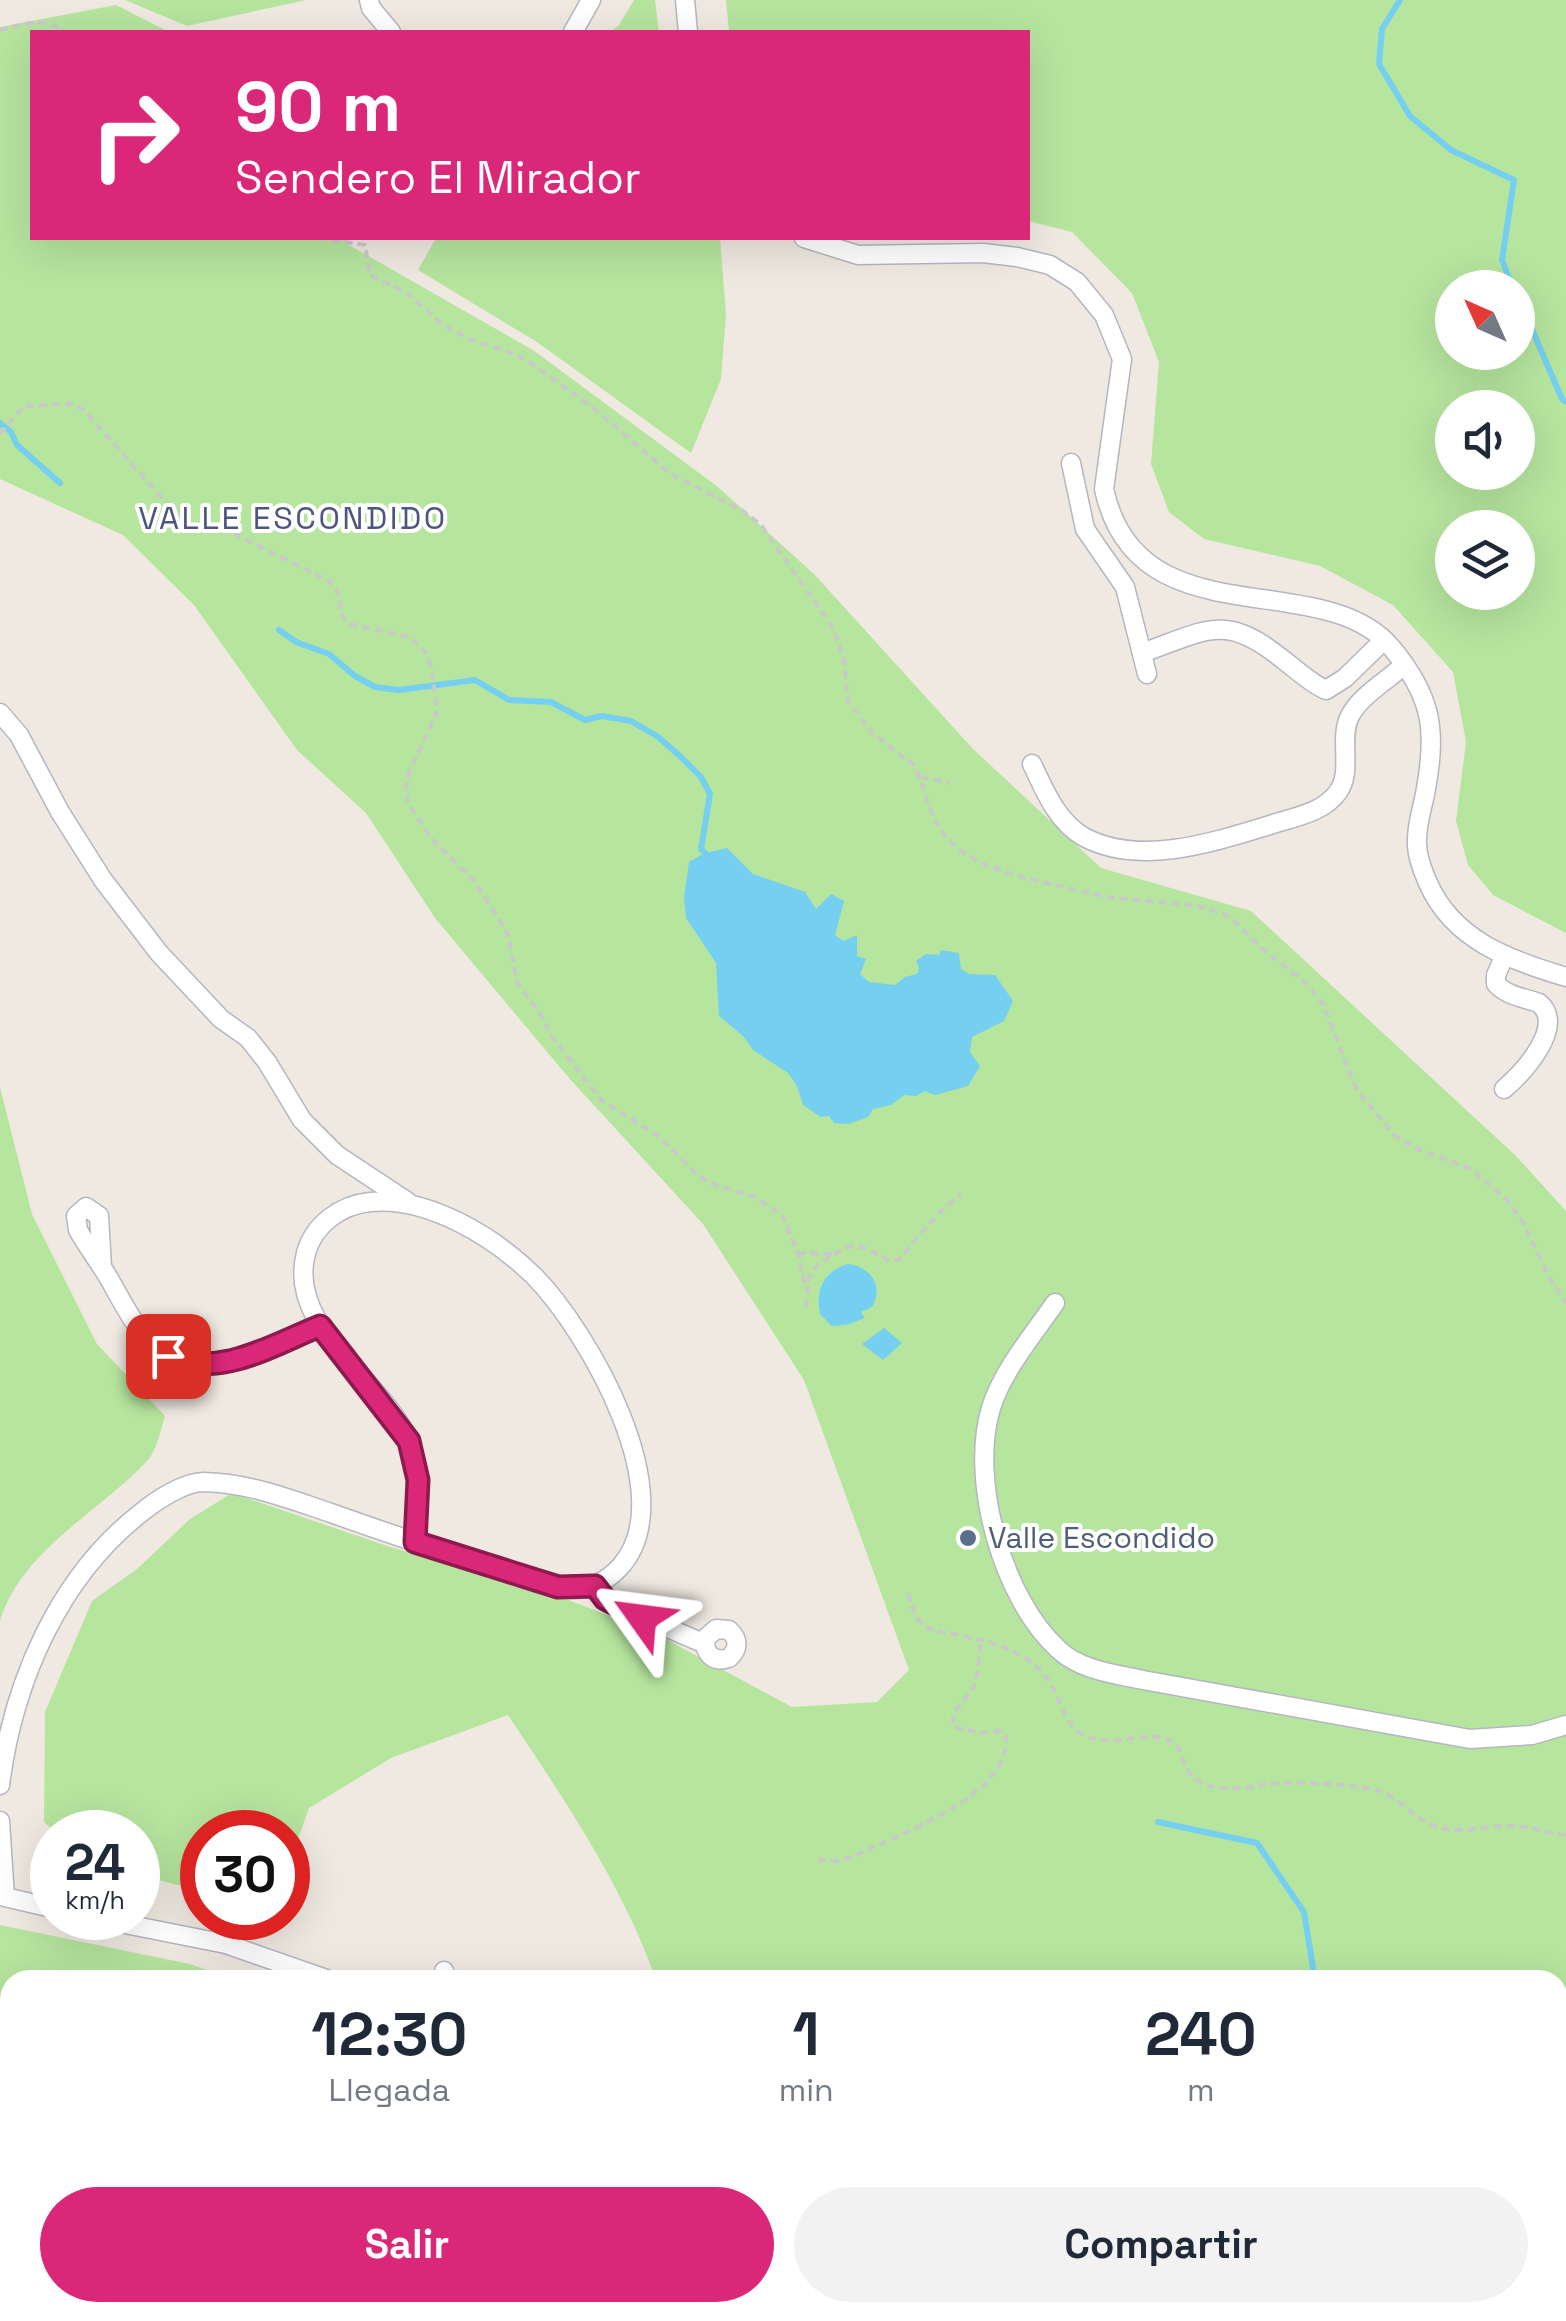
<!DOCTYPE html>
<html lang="es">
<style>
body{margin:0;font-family:"Space Grotesk",sans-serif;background:#f2f2f3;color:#1f2937;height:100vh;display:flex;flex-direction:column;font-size:38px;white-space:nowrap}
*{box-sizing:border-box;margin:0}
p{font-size:32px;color:#747a83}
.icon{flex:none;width:55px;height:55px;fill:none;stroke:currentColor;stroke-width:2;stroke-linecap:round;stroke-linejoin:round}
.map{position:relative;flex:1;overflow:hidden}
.details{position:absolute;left:0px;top:1970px;width:1568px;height:352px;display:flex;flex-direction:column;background:#fff;border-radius:30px 30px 0 0;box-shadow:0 10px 40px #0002}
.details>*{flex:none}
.hud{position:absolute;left:30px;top:30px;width:1000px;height:210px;border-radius:0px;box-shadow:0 10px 40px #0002;background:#db2777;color:#fff;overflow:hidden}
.needle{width:65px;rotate:315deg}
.controls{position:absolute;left:1435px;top:270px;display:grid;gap:20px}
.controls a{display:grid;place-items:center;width:100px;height:100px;border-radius:50%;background:#fff;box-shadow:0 10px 40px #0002;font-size:50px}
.speed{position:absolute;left:30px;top:1810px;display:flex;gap:20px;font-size:50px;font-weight:700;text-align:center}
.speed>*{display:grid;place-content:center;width:130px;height:130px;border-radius:50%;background:#fff;box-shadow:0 10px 40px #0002;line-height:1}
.speed small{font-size:25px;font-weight:400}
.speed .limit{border:15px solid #d22;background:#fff;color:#111}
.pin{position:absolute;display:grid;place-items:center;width:85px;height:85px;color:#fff;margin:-42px;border-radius:20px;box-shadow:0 5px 15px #0006}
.me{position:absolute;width:110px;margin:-55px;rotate:301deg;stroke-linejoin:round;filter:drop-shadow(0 0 8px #0008)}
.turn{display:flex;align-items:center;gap:35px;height:210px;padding:0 40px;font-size:45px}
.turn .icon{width:130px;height:130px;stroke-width:2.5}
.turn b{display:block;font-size:70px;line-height:85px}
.eta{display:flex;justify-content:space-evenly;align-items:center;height:170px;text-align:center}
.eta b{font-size:60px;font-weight:700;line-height:70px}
.button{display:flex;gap:20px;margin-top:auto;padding:20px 40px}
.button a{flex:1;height:115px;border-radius:60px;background:#db2777;color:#fff;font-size:40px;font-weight:700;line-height:115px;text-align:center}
.button a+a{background:#f2f2f3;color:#1f2937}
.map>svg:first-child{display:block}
.green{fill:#b6e59e;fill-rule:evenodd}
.water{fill:#75cff0}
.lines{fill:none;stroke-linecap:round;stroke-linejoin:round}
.stream{stroke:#75cff0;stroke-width:6}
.minor-casing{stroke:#b4b7c1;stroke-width:21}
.path{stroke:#c9c9c9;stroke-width:4;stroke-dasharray:8 5;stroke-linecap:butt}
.minor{stroke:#fff;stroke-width:18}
.route-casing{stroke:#8e194d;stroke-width:25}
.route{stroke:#db2777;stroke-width:18}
.service-dot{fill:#5c6f8a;stroke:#fff;stroke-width:4}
.labels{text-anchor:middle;stroke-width:8;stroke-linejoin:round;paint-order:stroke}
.service-label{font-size:30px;fill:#4e5e75;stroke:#fff;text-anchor:start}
.neighbourhood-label{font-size:32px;letter-spacing:2.5px;fill:#4d5680;stroke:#fff}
</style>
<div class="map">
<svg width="1566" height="2321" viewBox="0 0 1566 2321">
<rect width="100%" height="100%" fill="#efe9e1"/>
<g class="green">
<polygon points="125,0 306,0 187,26"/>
<polygon points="634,0 655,0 659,32 610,32 619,25"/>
<path d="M726,0H1566V933L1493,895L1468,865L1456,821L1466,742L1453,672L1393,605L1320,566L1204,539L1169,512L1151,464L1159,362L1132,293L1072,232L1028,221V32H729ZM1452,288H1518V352H1452ZM1452,408H1518V472H1452ZM1452,528H1518V592H1452Z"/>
<path d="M116,5L169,32H32V238H344L349,245L533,350L718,487L814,574L973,749L1101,868L1251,911L1516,1156L1566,1211V2003L1558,2004V1980H656C623,1885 563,1798 508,1715L391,1758L309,1808L288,1867V1832H202V1891L138,1875V1832H55L44,1822L45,1712L92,1601L137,1569L190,1519L232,1493L390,1547L520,1581L658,1635L792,1707L877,1702L909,1670L804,1380L703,1224L569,1078L435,918L366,813L297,750L194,605L123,535L0,479V27Z"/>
<polygon points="436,238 720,238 726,314 721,379 691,453 537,342 418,270"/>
<path d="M0,1087L32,1214L97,1344L165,1416C161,1429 157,1449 148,1460C101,1511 21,1550 0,1621Z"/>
<polygon points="0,1925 190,1964 234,1980 10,1980 10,2312 1558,2312 1558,2080 1566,2079 1566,2321 0,2321"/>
</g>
<g class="water">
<polygon points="727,848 753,874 805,892 816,909 831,894 844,901 835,935 843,941 857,935 857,956 866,959 860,974 869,982 895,985 905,977 917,974 919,967 916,961 926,954 939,955 941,950 959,953 961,969 969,974 995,975 1013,1001 1004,1021 972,1037 970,1052 980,1066 968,1086 935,1095 925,1091 916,1096 904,1095 891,1105 873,1109 868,1117 848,1124 834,1123 829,1116 821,1117 803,1105 797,1086 788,1073 753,1050 743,1036 719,1016 716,963 686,918 684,897 689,862 705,853"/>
<path d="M848,1264C871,1267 884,1286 872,1307L861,1312L865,1318L846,1325L832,1326L820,1314C815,1289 824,1271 848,1264Z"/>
<polygon points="884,1328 902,1343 883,1360 862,1344"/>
</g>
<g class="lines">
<g class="stream">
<polyline points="1400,0 1382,29 1379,64 1410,116 1451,150 1514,180 1502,260 1513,288"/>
<polyline points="1518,297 1562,399 1566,402"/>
<polyline points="0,423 11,432 17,445 60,483"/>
<polyline points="279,630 296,642 329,654 355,676 375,687 399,690 475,680 509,700 551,702 585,720 602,716 631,721 657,736 681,757 701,777 710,794 701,849 705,853"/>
<polyline points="1158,1822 1257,1843 1304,1912 1315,1980"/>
<polyline points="1558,2003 1566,2003"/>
</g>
<defs>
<g id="minor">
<polyline points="369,0 371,8 391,32"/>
<polyline points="685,0 688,32"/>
<polyline points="573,32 591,0"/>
<path d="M804,238L858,255L983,253L1017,257L1050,265L1077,282L1104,315L1122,359L1104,489C1137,642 1321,565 1391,647C1433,697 1437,731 1425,794C1422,809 1417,824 1417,839C1416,854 1422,869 1428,883C1453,940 1509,960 1566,977"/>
<polyline points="1071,463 1085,529 1125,587 1147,674"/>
<path d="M1142,653C1205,631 1224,612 1281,658C1296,669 1310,683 1326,690L1345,678L1384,640"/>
<polyline points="0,713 19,735 60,812 103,880 159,953 221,1019 248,1038 267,1062 302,1120 337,1155 408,1202"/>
<path d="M1032,764C1045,791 1057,822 1084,837C1140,867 1214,842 1270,825C1294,817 1323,813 1338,792C1353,771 1339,741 1349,718C1358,697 1388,680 1404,665"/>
<path d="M1504,1089C1525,1071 1566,1025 1539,1003C1525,998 1507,996 1496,984V975L1505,955"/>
<path d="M102,1267L99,1216L86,1207L76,1216L78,1230C88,1248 101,1264 111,1282C137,1329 162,1379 226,1363C258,1355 290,1338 320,1325"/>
<path d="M1055,1303C1033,1335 1003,1370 991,1408C969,1480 1003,1599 1058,1649C1079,1670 1115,1674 1143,1680L1470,1739L1532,1735L1566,1725"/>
<path d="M595,1586L613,1604L705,1644C707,1657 716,1662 729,1658C739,1649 739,1639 729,1630L716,1629L706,1638L705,1644"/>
<path d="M0,1785C13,1683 58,1577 142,1512C157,1500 184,1482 204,1482C249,1483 289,1499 331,1513C373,1528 414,1542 456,1555C488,1565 542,1589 574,1589C593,1589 607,1581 620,1567C684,1497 588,1331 534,1276C494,1237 428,1196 370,1202C341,1205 314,1224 306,1253C286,1327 381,1379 408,1439C423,1472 419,1508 415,1542"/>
<polyline points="0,1821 5,1897 52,1908"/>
<polyline points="95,1918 226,1944 329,1980"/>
<polyline points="444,1971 447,1980"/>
<polyline points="1558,2046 1566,2046"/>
</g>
</defs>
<use href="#minor" class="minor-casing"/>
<g class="path">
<path d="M0,30C23,25 45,15 64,32"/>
<polyline points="319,238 365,245 370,275 407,293 443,325 472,340 516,354 534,365 597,411 671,474 743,511 761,525 831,625 844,658 848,701 873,734 915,766 935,821 949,841 964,853 986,865 1021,877 1107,897 1198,906 1224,914 1237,923 1260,947 1307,984 1323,1004 1356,1089 1395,1136 1417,1149 1471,1169 1508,1201 1524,1224 1547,1273 1566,1303"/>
<polyline points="0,434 24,406 72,404 84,410 178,516 190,522 223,528 327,580 336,587 343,618 350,624 410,637 425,652 431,665 437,712 409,773 406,788 408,803 430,837 473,880 495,912 508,935 517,982 543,1018 550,1034 601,1100 658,1136 700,1177 715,1185 753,1196 782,1215 798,1253 806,1290"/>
<polyline points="921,777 950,783"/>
<polyline points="798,1253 834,1254"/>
<polyline points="806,1307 809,1277 818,1264 834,1254 850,1246 862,1247 891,1261 899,1259 938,1214 961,1194"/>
<path d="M908,1593C913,1610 914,1620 930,1629C972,1639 1025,1642 1050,1683C1061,1700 1064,1723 1082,1734C1106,1748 1131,1735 1157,1737C1193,1741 1172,1772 1207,1785C1230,1794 1259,1783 1283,1783C1311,1782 1339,1784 1366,1788C1397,1791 1411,1819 1438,1827C1463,1835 1488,1824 1514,1826C1531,1827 1548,1833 1566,1835"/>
<path d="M818,1860L837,1861L853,1857C897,1833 1010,1798 1006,1737L1000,1731L981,1733L954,1727C948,1709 969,1700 975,1683C979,1670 979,1654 981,1640"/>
</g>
<use href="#minor" class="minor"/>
</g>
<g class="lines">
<defs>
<path id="route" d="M168,1356C220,1379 272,1345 320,1326L409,1441L418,1480L415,1542L558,1587L595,1586L605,1599L642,1618"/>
</defs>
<use href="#route" class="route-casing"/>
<use href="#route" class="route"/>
</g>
<circle class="service-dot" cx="968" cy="1538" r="10"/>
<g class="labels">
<g class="service-label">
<text x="988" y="1548">Valle Escondido</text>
</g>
<g class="neighbourhood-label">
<text x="293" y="529">VALLE ESCONDIDO</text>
</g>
</g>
</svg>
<div class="controls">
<a><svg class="needle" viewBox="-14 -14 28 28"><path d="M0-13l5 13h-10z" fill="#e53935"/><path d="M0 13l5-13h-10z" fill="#747a83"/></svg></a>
<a><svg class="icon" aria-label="sound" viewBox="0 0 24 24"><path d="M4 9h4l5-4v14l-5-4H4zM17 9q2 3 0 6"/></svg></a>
<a><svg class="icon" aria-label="layers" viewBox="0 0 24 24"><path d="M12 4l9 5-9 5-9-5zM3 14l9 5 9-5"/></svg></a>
</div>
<div class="speed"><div>24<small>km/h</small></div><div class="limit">30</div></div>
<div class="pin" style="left:168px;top:1356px;background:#d93025"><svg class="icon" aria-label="arrive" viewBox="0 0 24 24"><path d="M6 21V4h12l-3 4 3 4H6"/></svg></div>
<svg class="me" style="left:642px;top:1618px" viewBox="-20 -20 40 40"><path d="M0-17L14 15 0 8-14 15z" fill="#db2777" stroke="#fff" stroke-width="4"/></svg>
<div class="hud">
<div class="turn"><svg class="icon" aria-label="right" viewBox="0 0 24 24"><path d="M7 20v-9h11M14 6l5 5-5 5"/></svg><div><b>90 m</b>Sendero El Mirador</div></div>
</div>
<section class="details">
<div class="eta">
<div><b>12:30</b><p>Llegada</p></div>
<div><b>1</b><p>min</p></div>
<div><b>240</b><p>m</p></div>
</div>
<div class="button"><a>Salir</a><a>Compartir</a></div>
</section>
</div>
